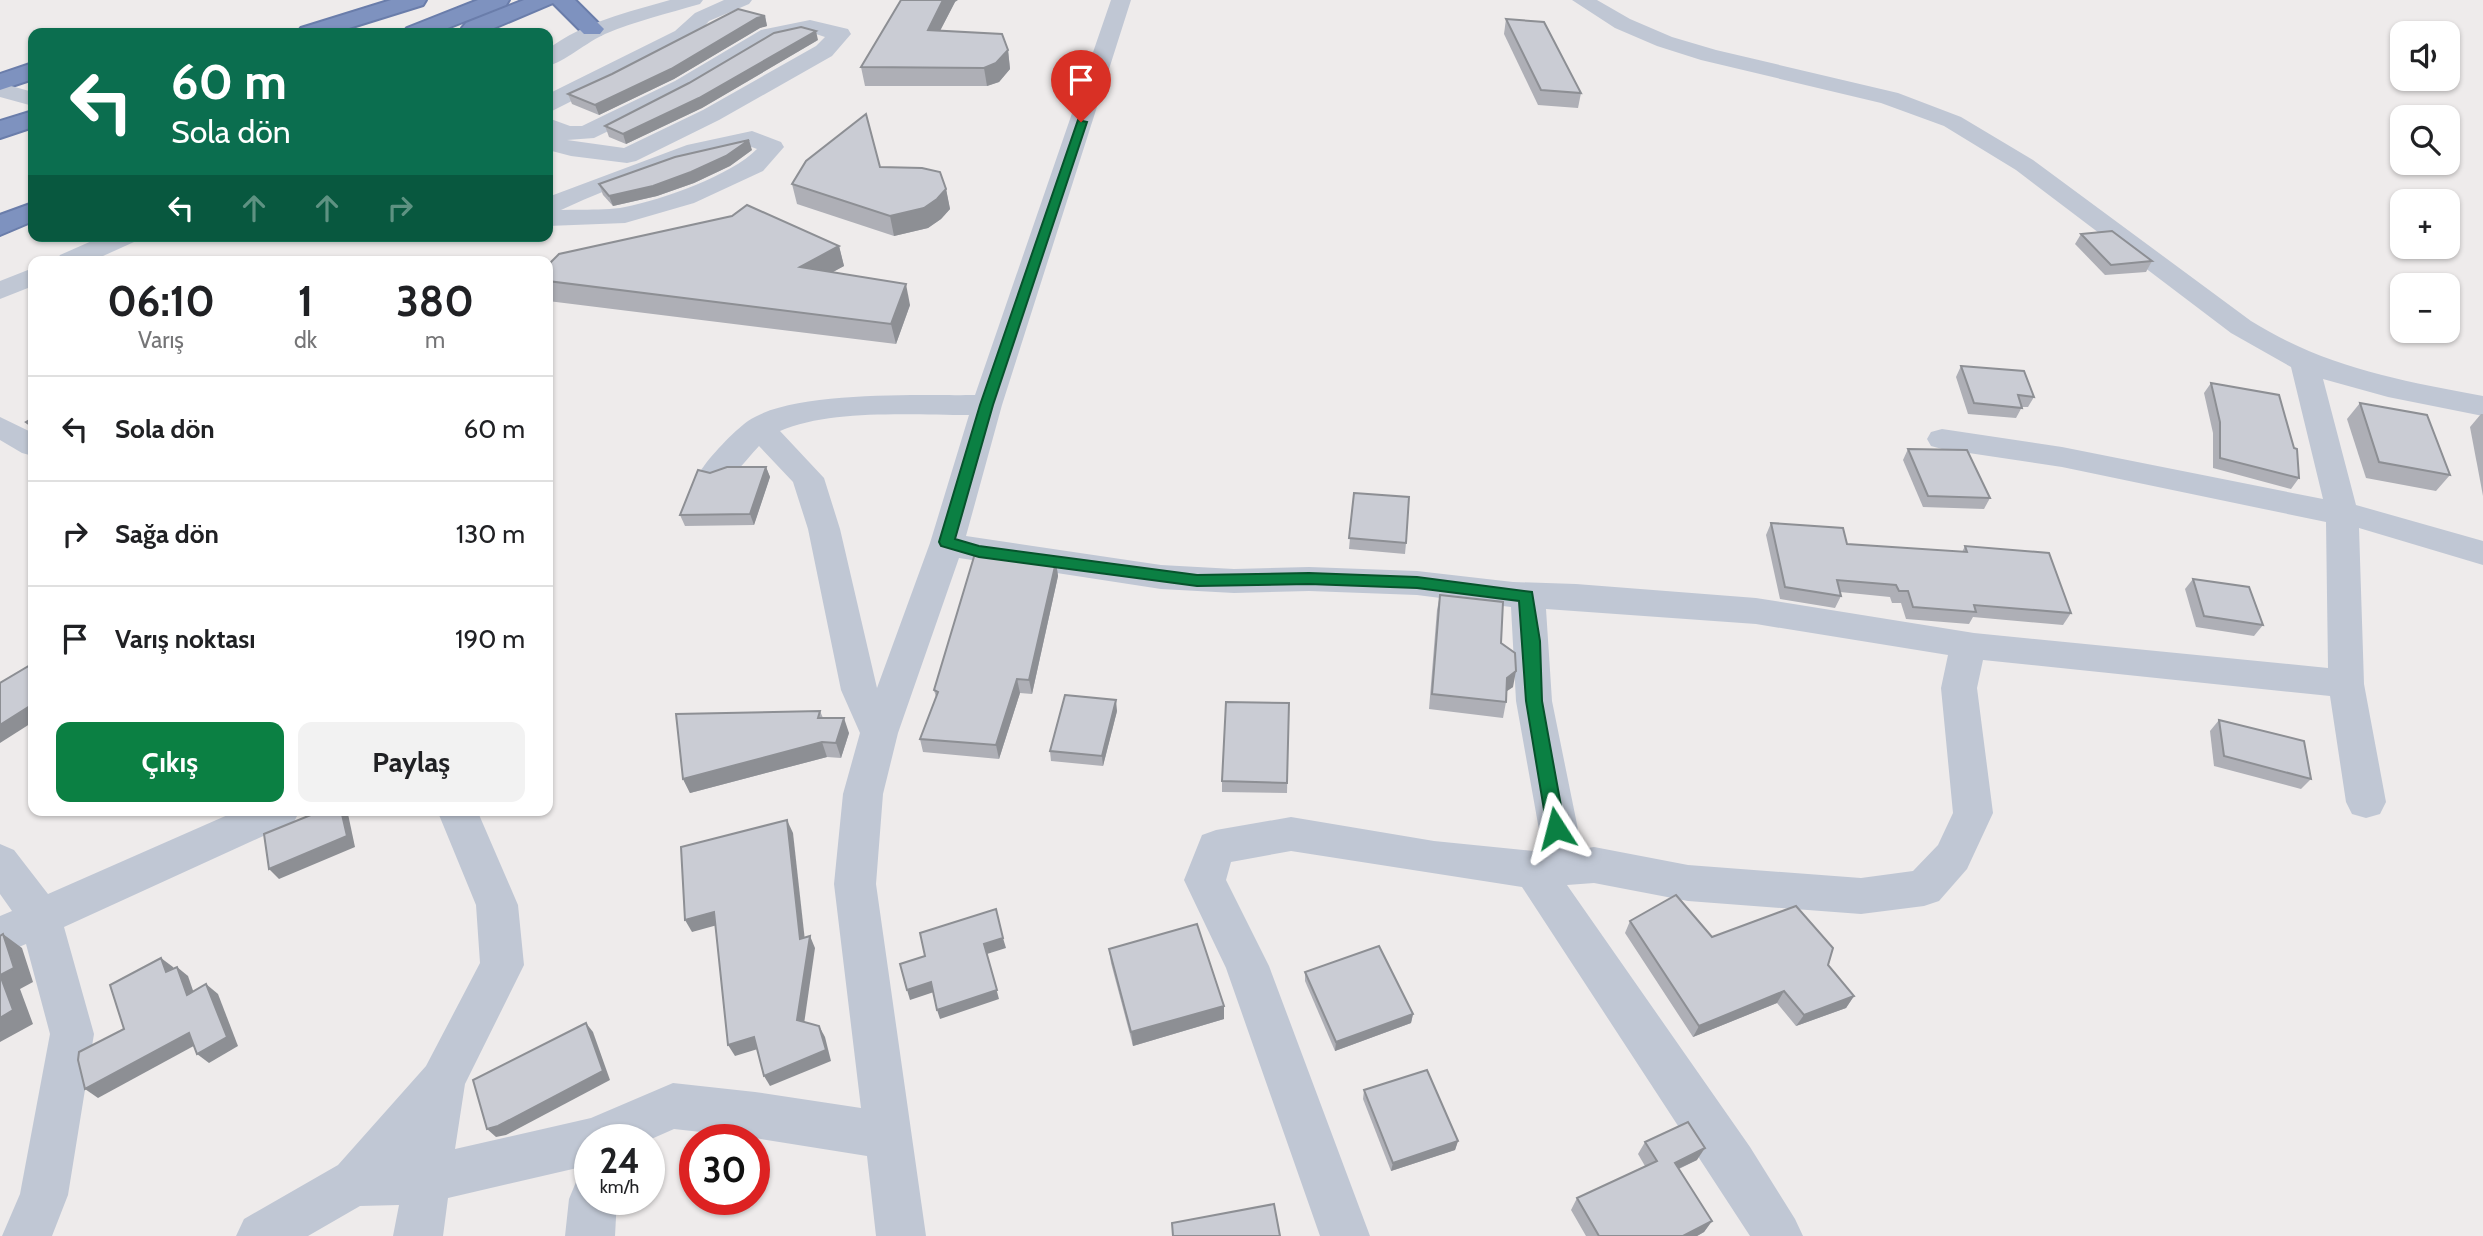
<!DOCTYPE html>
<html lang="tr">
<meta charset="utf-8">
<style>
body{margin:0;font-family:Cabin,sans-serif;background:#f2f2f2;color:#202124;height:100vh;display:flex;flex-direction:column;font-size:26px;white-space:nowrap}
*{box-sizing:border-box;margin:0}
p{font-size:23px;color:#757577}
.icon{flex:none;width:38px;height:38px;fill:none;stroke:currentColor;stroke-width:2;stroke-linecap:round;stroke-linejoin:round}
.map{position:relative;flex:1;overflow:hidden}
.details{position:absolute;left:28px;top:256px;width:525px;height:560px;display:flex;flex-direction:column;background:#fff;border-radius:14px;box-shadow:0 2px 5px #0004}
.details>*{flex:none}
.banner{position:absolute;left:28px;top:28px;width:525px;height:214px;border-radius:14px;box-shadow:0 2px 5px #0004;background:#0b6e4f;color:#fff;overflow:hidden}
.fabs{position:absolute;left:2390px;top:21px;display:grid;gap:14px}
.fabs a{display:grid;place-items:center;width:70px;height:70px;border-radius:14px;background:#fff;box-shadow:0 2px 5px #0004;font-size:35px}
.speed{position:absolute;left:574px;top:1124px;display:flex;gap:14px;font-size:35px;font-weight:700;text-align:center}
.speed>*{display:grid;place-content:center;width:91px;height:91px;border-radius:50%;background:#fff;box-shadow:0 2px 5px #0004;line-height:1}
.speed small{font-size:18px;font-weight:400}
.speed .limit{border:10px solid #d22;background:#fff;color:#111}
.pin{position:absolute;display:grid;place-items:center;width:60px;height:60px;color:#fff;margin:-72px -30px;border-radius:50% 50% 50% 0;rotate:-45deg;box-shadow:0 0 7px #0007}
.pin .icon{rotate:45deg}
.me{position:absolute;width:77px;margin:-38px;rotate:351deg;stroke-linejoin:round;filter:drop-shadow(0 0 5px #0008)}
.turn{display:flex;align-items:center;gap:24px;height:147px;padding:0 28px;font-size:32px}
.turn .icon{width:91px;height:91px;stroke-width:2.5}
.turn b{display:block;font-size:49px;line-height:60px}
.lanes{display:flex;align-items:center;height:66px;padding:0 28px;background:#0003;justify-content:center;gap:35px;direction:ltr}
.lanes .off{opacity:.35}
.eta{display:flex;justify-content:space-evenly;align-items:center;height:119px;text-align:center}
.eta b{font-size:42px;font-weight:700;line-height:49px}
.action{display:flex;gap:14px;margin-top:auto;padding:14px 28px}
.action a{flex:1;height:80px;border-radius:14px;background:#0b8043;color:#fff;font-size:28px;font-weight:700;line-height:80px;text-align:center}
.action a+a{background:#f2f2f2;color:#202124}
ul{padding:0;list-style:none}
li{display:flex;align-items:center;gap:21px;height:105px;padding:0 28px;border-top:2px solid #e0e0e0}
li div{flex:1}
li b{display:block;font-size:26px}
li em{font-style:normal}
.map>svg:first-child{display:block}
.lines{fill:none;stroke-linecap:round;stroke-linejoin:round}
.highway-casing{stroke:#6a7daa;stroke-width:4}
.minor{fill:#c0c7d4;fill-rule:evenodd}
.highway{fill:#7e92bf;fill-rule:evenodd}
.wall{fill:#aeafb6}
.shaded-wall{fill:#8d8f94}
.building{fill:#caccd4;stroke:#8d8f94;stroke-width:2}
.route{fill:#0b8043;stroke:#07532c;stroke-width:2}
</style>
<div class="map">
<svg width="2483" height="1236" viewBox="0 0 2483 1236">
<rect width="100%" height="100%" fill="#eeebeb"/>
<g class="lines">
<defs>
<g id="highway">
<polygon points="391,0 426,0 423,5 333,33 297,33 301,28"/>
<polygon points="478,0 509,0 506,5 435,33 403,33 407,28"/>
<polygon points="524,0 575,0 604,29 600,34 584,34 553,3 482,33 466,33 462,28 466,23"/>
<polygon points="33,63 33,79 0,90 0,74"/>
<polygon points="33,111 33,127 0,138 0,121"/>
<polygon points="33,203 33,221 0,235 0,215"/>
</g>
</defs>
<use href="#highway" class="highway-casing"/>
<g class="minor">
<path d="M670,0H703L700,4C669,13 636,21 605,34C587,42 564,62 548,66V49C584,22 628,12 670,0Z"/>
<polygon points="724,0 752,0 749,4 709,21 691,41 548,113 548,94 675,31 695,13"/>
<path d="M1111,0H1131L1002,405L966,536L1161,565L1234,569L1309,567L1417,571L1513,582L1576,584L1756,598L1974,633L2328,668L2326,522L2062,467L1942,449L1931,446L1927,439L1931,432L1942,429L2062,447L2323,499L2291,367L2231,333L2016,170L1944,126L1881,103L1701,60L1657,46L1615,28L1572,0H1597L1630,19L1672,37L1716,50L1898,93L1961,117L2033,160L2251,321C2325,367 2398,380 2483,396V416L2388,397L2323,379L2356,505L2483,541V565L2359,528L2364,684L2386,802L2380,814L2366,818L2352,814L2346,802L2330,696L1983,660L1977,688L1993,813L1967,869L1939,901L1924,906L1861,914L1688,901L1594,883L1567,885L1750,1147L1795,1219L1803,1236H1750L1522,887L1291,851L1231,862L1226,880L1269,966L1370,1236H1320L1226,968L1184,880L1202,835L1216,830L1291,817L1434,841L1543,852L1516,701L1511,607L1417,595L1309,591L1234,593L1161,589L959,558L898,733L883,794L876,884L926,1236H876L867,1156L755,1138L674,1129L649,1140L590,1139V1165L448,1198L443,1236H393L399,1205L360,1206L308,1236H236L244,1219L338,1165L426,1066L480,963L476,905L437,810H477L518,905L524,965L465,1084L455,1149L591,1118L673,1083L755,1092L861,1108L834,884L843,794L860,733L841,690L808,529L793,482L759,446C743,463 730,486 705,480L700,472C709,457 734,431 748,421C793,390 920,396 975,395ZM969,415L930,543L877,688L840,529L824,478L780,431C830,409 913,415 969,415ZM1546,609L1756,624L1948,655L1941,688L1953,813L1938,845L1913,871L1861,878L1688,865L1594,847L1582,849L1552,701Z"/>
<path d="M810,20L848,29L851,34L832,56L719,120L636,161L627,163L571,156L548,150V135L553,136L548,134V118L570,126H582L675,81L761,30ZM810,32L825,37L816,46L703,110L624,148L567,140L594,138L691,91L776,40Z"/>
<polygon points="0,83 33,92 33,106 0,97"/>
<path d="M752,131L781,142L784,147L763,171L694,203L625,223L548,226V197L687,145ZM749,146L757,149C732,175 661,200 625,207C605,211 581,209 561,210C621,182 685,160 749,146Z"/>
<polygon points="103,236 138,236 134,242 92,261 56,261 60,255"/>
<polygon points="33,268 33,286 0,299 0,281"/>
<polygon points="0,417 33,433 33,456 22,453 0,440"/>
<polygon points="239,810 300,810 294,822 64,927 94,1034 68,1195 52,1236 2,1236 20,1194 50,1034 26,944 0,955 0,916 12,911 0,894 0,844 14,850 48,894"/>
<polygon points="590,1176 590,1199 617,1199 615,1236 565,1236 569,1199 576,1182"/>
</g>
<use href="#highway" class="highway"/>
</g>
<g class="wall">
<polygon points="901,0 955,2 940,31 1008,50 1010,69 999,82 987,86 865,86 861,67"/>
<polygon points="765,16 767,26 760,28 674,79 599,115 572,104 568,94"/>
<polygon points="1506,19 1581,93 1578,108 1538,105 1504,34"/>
<polygon points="818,40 702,108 626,144 609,137 605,126"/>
<polygon points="752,150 730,166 694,183 657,196 613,206 603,195 599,184"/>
<polygon points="880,167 946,189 950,209 941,219 928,228 894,236 797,204 792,184"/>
<polygon points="2081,234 2152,261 2146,272 2105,275 2075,244"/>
<polygon points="839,246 844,266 832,272 910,305 896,344 548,301 548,265"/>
<polygon points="1961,366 2034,397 2028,407 2022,407 2016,418 1968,414 1956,377"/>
<polygon points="2211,383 2299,478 2291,489 2213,468 2213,433 2204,393"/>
<polygon points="2360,403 2450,475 2436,491 2366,478 2347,419"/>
<polygon points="2481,414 2483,414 2483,496 2470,427"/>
<polygon points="1908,449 1990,498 1984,509 1923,507 1903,460"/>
<polygon points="766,467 770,477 754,525 685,526 680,515 710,473"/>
<polygon points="1354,493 1406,543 1405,554 1349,549"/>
<polygon points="1771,523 1847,544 1962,552 1965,546 2071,613 2063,625 1973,617 1969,624 1906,619 1901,603 1892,603 1890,597 1840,592 1841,596 1835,608 1780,599 1766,535"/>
<polygon points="1017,556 1018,560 1056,562 1058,576 1032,694 1020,693 999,759 923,752 920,739 936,697 934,690"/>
<polygon points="2193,579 2263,625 2254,636 2196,627 2185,589"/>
<polygon points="1440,595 1501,643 1513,687 1507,691 1506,702 1503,718 1429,709 1437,610"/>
<polygon points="1289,703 1287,793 1222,792 1222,781"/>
<polygon points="820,711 823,718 849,733 841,758 827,757 690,793 683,779"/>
<polygon points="1117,711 1103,766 1051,761 1050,751"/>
<polygon points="2219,720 2311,779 2301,789 2214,766 2210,731"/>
<polygon points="1630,921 1712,937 1828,965 1854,996 1846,1008 1796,1026 1777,1003 1693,1037 1625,933"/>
<polygon points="1109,949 1224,1006 1224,1019 1133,1046 1111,963"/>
<polygon points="1305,972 1413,1014 1411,1023 1335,1051 1305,981"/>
<polygon points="1364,1090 1458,1141 1455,1150 1391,1171 1363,1099"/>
<polygon points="1645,1142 1697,1160 1679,1169 1712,1221 1704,1232 1697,1236 1586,1236 1571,1210 1577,1198 1645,1166 1638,1154"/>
</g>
<g class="shaded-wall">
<polygon points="943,0 958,0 955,2 931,48 928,30"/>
<polygon points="765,16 767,26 760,28 674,79 599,115 595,105 757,18"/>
<polygon points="816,31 818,40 702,108 626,144 623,134"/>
<polygon points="1008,50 1010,69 999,82 987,86 984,68"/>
<polygon points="749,140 752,150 730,166 694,183 657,196 613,206 609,196"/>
<polygon points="946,189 950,209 941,219 928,228 894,236 890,216"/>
<polygon points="839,246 844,266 806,287 800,267"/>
<polygon points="906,284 910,305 896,344 891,324"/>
<polygon points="766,467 770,477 754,525 750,514"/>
<polygon points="1056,562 1058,576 1032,694 1029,680"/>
<polygon points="1516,671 1513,687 1504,693 1507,678"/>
<polygon points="1017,679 1020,693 999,759 996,745"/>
<polygon points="1116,700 1117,711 1103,766 1102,756"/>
<polygon points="33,704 33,722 0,743 0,725"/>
<polygon points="844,718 849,733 841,758 836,743"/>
<polygon points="822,742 827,757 690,793 683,779"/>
<polygon points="341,810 346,810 348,814 355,847 279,879 269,869"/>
<polygon points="787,820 793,833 806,950 800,939"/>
<polygon points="714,912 721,924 692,932 685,920"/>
<polygon points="3,934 22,948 33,982 20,989 33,1024 0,1042 0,975"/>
<polygon points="810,936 815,948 803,1031 797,1020"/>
<polygon points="1003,938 1006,948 987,954 999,999 940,1019 937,1010 984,944"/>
<polygon points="161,958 173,967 178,982 166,972"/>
<polygon points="177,967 188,976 198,1005 187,995"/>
<polygon points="931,982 934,992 910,1000 907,990"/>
<polygon points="206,984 218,994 238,1046 209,1063 197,1054"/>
<polygon points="1784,991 1777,1003 1693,1037 1699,1026"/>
<polygon points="1854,996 1846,1008 1796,1026 1804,1015"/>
<polygon points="1224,1006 1224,1019 1133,1046 1131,1032"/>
<polygon points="1413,1014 1411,1023 1335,1051 1336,1042"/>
<polygon points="586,1023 593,1032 610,1080 506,1135 496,1137 487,1129"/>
<polygon points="819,1026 825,1037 831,1061 770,1086 764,1076"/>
<polygon points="189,1033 201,1042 98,1098 85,1089"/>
<polygon points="754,1037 761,1048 735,1056 728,1045"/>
<polygon points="1458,1141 1455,1150 1391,1171 1393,1163"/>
<polygon points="1705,1148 1697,1160 1667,1174 1675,1163"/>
<polygon points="1712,1221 1704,1232 1697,1236 1683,1236"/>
</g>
<g class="building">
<polygon points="901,0 943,0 928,30 1002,34 1008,50 996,63 984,68 861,67"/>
<polygon points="738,9 765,16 757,18 671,69 595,105 568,94 612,74"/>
<polygon points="1506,19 1544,22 1581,93 1541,90"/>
<polygon points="801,27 816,31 699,98 623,134 605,126 689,83 774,33"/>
<polygon points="866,114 880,167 922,168 940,172 946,189 937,199 924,208 890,216 792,184 806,161"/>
<polygon points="749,140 726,156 691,172 653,186 609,196 599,184 675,157"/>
<polygon points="747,205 839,246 800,267 906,284 891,324 548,281 548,265 559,254 732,216"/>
<polygon points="2112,231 2152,261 2111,265 2081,234"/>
<polygon points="1961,366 2024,371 2034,397 2018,395 2022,408 1974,403"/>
<polygon points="2211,383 2279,395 2294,448 2297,449 2299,478 2220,458 2220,422"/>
<polygon points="2360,403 2427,415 2450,475 2379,462"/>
<polygon points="33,418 33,427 26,422"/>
<polygon points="1908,449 1967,450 1990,498 1928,496"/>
<polygon points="727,467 766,467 750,514 680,515 698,470 710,473"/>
<polygon points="1354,493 1409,497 1406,543 1349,538"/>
<polygon points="1771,523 1843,528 1847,544 1967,552 1965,546 2049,553 2071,613 1974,605 1976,612 1913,607 1908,591 1899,591 1896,585 1837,580 1841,596 1785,587"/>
<polygon points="976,550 1017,556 1016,560 1056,562 1029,680 1017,679 996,745 920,739 938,692 934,690"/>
<polygon points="2193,579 2249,587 2263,625 2204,616"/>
<polygon points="1440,595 1503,602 1501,643 1515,653 1516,671 1507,678 1506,702 1432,694"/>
<polygon points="32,664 33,665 33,704 0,725 0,683"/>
<polygon points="1065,695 1116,700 1102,756 1050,751"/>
<polygon points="1226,702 1289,703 1287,783 1222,781"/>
<polygon points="820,711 818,718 844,718 836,743 822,742 683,779 676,714"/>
<polygon points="2219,720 2304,741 2311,779 2224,756"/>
<polygon points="323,810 341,810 347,836 269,869 264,834"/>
<polygon points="787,820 800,939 810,936 797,1020 819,1026 826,1050 764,1076 754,1037 728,1045 714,912 685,920 681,847"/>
<polygon points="1676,895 1712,937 1796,906 1833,948 1828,965 1854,996 1804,1015 1784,991 1699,1026 1630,921"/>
<polygon points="996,909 1003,938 984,944 997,990 937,1010 931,982 907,990 900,964 925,956 920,933"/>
<polygon points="1197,924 1224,1006 1131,1032 1109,949"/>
<polygon points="3,934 14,968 0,975 13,1010 0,1018 0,936"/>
<polygon points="1379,946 1413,1014 1336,1042 1305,972"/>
<polygon points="161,958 166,972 177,967 187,995 206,984 227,1037 197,1054 189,1033 85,1089 78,1060 79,1052 124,1029 110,985"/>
<polygon points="586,1023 603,1071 498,1126 487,1129 473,1080"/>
<polygon points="1427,1070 1458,1141 1393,1163 1364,1090"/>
<polygon points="1688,1122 1705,1148 1675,1163 1712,1221 1683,1236 1599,1236 1577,1198 1657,1161 1645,1142"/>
<polygon points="1274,1204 1280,1236 1173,1236 1172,1223"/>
</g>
<polygon class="route" points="1078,120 1087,122 993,405 955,539 979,546 1197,575 1309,573 1417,577 1532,592 1540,641 1542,701 1565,828 1563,833 1556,835 1550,833 1547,828 1526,701 1519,601 1417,588 1309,584 1197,586 979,557 941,546 939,542 980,405"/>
</svg>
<div class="fabs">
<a><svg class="icon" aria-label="sound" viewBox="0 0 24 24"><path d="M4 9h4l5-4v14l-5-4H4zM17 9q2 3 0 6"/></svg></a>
<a><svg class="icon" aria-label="search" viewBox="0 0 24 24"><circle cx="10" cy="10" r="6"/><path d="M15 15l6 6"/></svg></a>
<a>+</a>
<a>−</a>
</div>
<div class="speed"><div>24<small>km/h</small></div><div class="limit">30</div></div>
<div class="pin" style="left:1081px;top:122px;background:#d93025"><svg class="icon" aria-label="arrive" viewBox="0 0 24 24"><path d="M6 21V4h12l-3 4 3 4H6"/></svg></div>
<svg class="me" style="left:1556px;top:828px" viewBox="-20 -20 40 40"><path d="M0-17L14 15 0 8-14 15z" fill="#0b8043" stroke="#fff" stroke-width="4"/></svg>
<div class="banner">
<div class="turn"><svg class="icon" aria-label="left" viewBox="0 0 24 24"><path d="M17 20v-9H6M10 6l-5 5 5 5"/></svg><div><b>60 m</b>Sola dön</div></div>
<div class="lanes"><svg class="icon" aria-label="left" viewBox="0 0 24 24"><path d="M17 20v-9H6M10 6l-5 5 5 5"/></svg><svg class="icon off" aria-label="ahead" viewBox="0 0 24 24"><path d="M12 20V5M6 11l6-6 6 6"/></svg><svg class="icon off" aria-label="ahead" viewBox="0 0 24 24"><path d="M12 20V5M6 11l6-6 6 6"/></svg><svg class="icon off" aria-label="right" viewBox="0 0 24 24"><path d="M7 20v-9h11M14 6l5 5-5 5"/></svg></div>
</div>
<section class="details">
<div class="eta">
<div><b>06:10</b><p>Varış</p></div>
<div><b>1</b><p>dk</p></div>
<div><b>380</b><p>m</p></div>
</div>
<ul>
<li><svg class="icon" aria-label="left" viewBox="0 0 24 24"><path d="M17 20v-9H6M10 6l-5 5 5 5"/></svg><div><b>Sola dön</b></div><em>60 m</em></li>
<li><svg class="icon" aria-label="right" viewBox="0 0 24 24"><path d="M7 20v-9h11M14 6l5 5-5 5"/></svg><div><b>Sağa dön</b></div><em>130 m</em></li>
<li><svg class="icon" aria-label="arrive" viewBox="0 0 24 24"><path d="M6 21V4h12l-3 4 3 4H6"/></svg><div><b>Varış noktası</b></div><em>190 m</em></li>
</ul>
<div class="action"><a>Çıkış</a><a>Paylaş</a></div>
</section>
</div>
